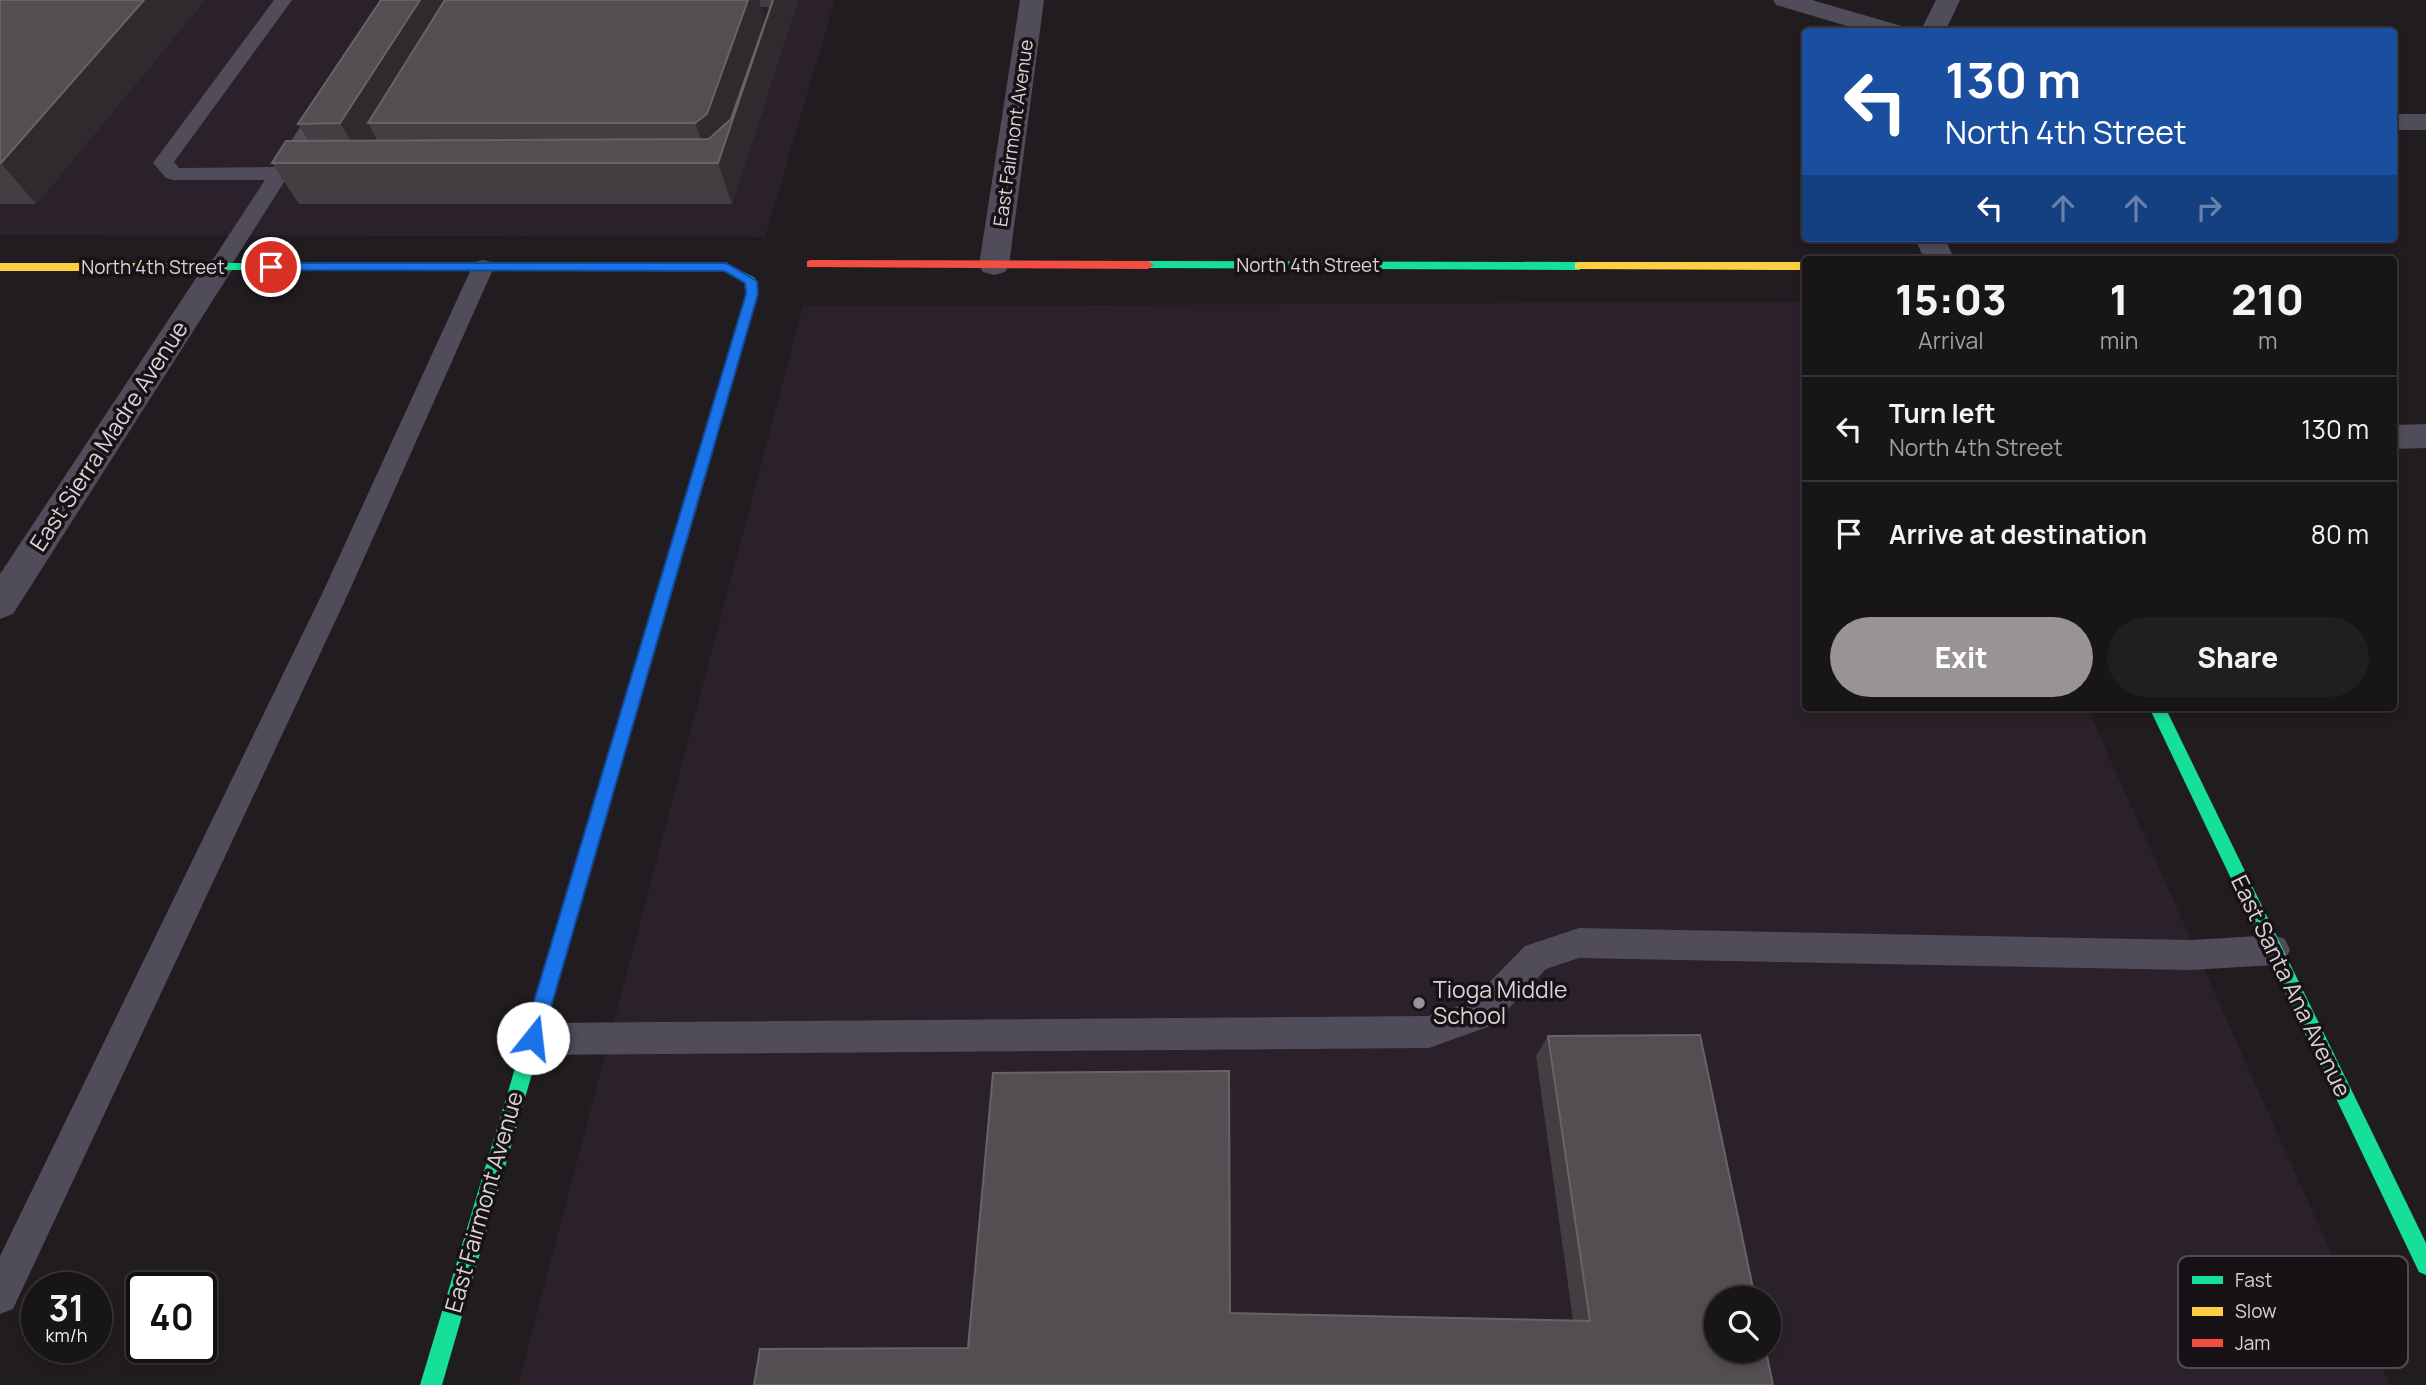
<!DOCTYPE html>
<style>
body{margin:0;font-family:Manrope,sans-serif;background:#211e20;color:#f1f3f6;height:100vh;display:flex;flex-direction:column;font-size:26px;white-space:nowrap}
*{box-sizing:border-box;margin:0}
p{font-size:23px;color:#9f9fa1}
.icon{flex:none;width:38px;height:38px;fill:none;stroke:currentColor;stroke-width:2;stroke-linecap:round;stroke-linejoin:round}
.map{position:relative;flex:1;overflow:hidden}
.details{position:absolute;left:1802px;top:256px;width:595px;height:455px;display:flex;flex-direction:column;background:#181517;border-radius:7px;box-shadow:0 4px 10px #0003,0 0 0 2px #363436}
.details>*{flex:none}
.banner{position:absolute;left:1802px;top:28px;width:595px;height:214px;border-radius:7px;box-shadow:0 4px 10px #0003,0 0 0 2px #363436;background:#1a4fa0;color:#fff;overflow:hidden}
.tools{position:absolute;left:1704px;top:1286px;display:grid;gap:14px}
.tools a{display:grid;place-items:center;width:77px;height:77px;border-radius:50%;background:#181517;box-shadow:0 4px 10px #0003,0 0 0 2px #363436;font-size:35px}
.speed{position:absolute;left:21px;top:1272px;display:flex;gap:14px;font-size:35px;font-weight:700;text-align:center}
.speed>*{display:grid;place-content:center;width:91px;height:91px;border-radius:50%;background:#181517;box-shadow:0 4px 10px #0003,0 0 0 2px #363436;line-height:1}
.speed small{font-size:18px;font-weight:400}
.speed .limit{border:4px solid #111;border-radius:10px;background:#fff;color:#111}
.pin{position:absolute;display:grid;place-items:center;width:60px;height:60px;color:#fff;margin:-30px;border:4px solid #fff;border-radius:50%;box-shadow:0 2px 7px #0007}
.me{position:absolute;width:77px;margin:-38px;rotate:16deg;stroke-linejoin:round;filter:drop-shadow(0 0 5px #0008)}
.turn{display:flex;align-items:center;gap:24px;height:147px;padding:0 28px;font-size:32px}
.turn .icon{width:91px;height:91px;stroke-width:2.5}
.turn b{display:block;font-size:49px;line-height:60px}
.lanes{display:flex;align-items:center;height:66px;padding:0 28px;background:#0003;justify-content:center;gap:35px;direction:ltr}
.lanes .off{opacity:.35}
.eta{display:flex;justify-content:space-evenly;align-items:center;height:119px;text-align:center}
.eta b{font-size:42px;font-weight:800;line-height:49px}
.action{display:flex;gap:14px;margin-top:auto;padding:14px 28px}
.action a{flex:1;height:80px;border-radius:42px;background:#979397;color:#fff;font-size:28px;font-weight:800;line-height:80px;text-align:center}
.action a+a{background:#211e20;color:#f1f3f6}
ul{padding:0;list-style:none}
li{display:flex;align-items:center;gap:21px;height:105px;padding:0 28px;border-top:2px solid #363436}
li div{flex:1}
li b{display:block;font-size:26px}
li em{font-style:normal}
.map>svg:first-child{display:block}
.built{fill:#2b212a;fill-rule:evenodd}
.lines{fill:none;stroke-linecap:round;stroke-linejoin:round}
.lane{fill:#504c59;fill-rule:evenodd}
.street{fill:#504c59;fill-rule:evenodd}
.fast{fill:#16e098;fill-rule:evenodd}
.slow{fill:#ffcf43;fill-rule:evenodd}
.jam{fill:#f24e42;fill-rule:evenodd}
.wall{fill:#423e41;fill-rule:evenodd}
.shaded-wall{fill:#2e2a2d}
.building{fill:#524e51;stroke:#676366;stroke-width:2}
.route{fill:#1a73e8;stroke:#114b97;stroke-width:2}
.poi-dot{fill:#979397;stroke:#181217;stroke-width:2.5}
.labels{text-anchor:middle;stroke-width:7;stroke-linejoin:round;paint-order:stroke}
.far-street-label{font-size:19px;fill:#d7d3d7;stroke:#181217}
.street-label{font-size:23px;fill:#d7d3d7;stroke:#181217}
.poi-label{font-size:23px;fill:#d7d3d7;stroke:#181217;text-anchor:start}
.key{fill:#181217;stroke:#514c51;stroke-width:2}
.key-label{font-size:19px;fill:#d7d3d7}
</style>
<div class="map">
<svg width="2426" height="1385" viewBox="0 0 2426 1385">
<rect width="100%" height="100%" fill="#201c1f"/>
<g class="built">
<polygon points="0,0 835,0 765,237 0,235"/>
<path d="M1806,302V707H2087L2390,1385H518L803,306ZM1717,1298H1769V1351H1717Z"/>
</g>
<g class="lines">
<g class="lane">
<polygon points="274,0 292,0 174,162 179,168 274,167 319,98 326,96 336,102 294,167 324,169 327,173 324,177 286,179 227,272 211,272 208,267 265,180 173,180 166,178 153,163"/>
<polygon points="483,260 491,262 494,267 348,594 13,1309 0,1314 0,1256 322,594 472,267 475,262"/>
<polygon points="1579,928 2191,940 2274,935 2285,939 2290,950 2285,961 2274,965 2191,970 1579,958 1546,969 1493,1025 1429,1048 533,1055 521,1050 517,1039 521,1028 533,1023 1429,1016 1470,1002 1525,946"/>
</g>
<g class="street">
<polygon points="1020,0 1044,0 1009,265 1005,272 994,275 983,272 979,265"/>
<polygon points="1773,0 1812,0 1905,27 1908,32 1867,32 1776,5"/>
<polygon points="1936,0 1960,0 1945,32 1920,32"/>
<rect x="2394" y="114" width="32" height="16"/>
<polygon points="1915,238 1945,238 1954,259 1924,259"/>
<polygon points="219,257 230,260 234,267 13,614 0,619 0,574 208,260"/>
<polygon points="2426,424 2426,448 2394,449 2394,425"/>
</g>
<g class="fast">
<polygon points="1148,261 1579,262 1585,266 1579,270 1144,268 1142,265"/>
<polygon points="222,263 726,263 755,278 758,294 705,479 698,484 691,479 746,294 745,283 724,271 218,270 216,267"/>
<polygon points="2149,707 2165,707 2426,1243 2426,1275 2419,1272"/>
<polygon points="596,818 602,820 604,825 442,1385 420,1385 588,825 590,820"/>
</g>
<g class="slow">
<polygon points="1579,262 1806,262 1806,270 1575,269 1575,263"/>
<polygon points="0,263 222,263 228,267 222,271 0,271"/>
<polygon points="698,474 705,479 604,825 602,830 596,832 590,830 588,825 691,479"/>
</g>
<polygon class="jam" points="811,260 1148,261 1154,265 1148,269 807,267 807,261"/>
</g>
<g class="wall">
<polygon points="0,0 205,0 36,204 0,204"/>
<path d="M381,0H798L732,204H299L272,163L309,141L298,124ZM761,7H768L770,9L765,22Z"/>
<polygon points="1548,1036 1717,1351 968,1348 1573,1320 1536,1056"/>
</g>
<g class="shaded-wall">
<polygon points="144,0 205,0 36,204 1,163"/>
<polygon points="420,0 491,0 368,123 378,142 365,164 340,123"/>
<polygon points="748,0 759,0 766,24 774,0 798,0 732,204 718,163 721,155 710,163 695,123"/>
</g>
<g class="building">
<polygon points="0,0 144,0 1,163 0,163"/>
<polygon points="381,0 420,0 340,123 298,124"/>
<polygon points="445,0 748,0 707,114 695,123 368,123"/>
<polygon points="773,0 718,163 272,163 286,141 709,139 731,119"/>
<polygon points="1700,1035 1755,1298 1717,1298 1717,1351 1766,1351 1773,1385 754,1385 760,1349 968,1348 993,1073 1229,1071 1230,1313 1590,1321 1548,1036"/>
</g>
<polygon class="route" points="271,263 726,263 757,281 758,294 542,1038 539,1045 533,1048 526,1045 523,1038 746,294 745,283 724,271 267,270 267,264"/>
<circle class="poi-dot" cx="1419" cy="1003" r="7"/>
<g class="labels">
<g class="far-street-label">
<text transform="translate(1013 133) rotate(-82)" y="7">East Fairmont Avenue</text>
<text x="1308" y="272">North 4th Street</text>
<text x="153" y="274">North 4th Street</text>
</g>
<g class="street-label">
<text transform="translate(109 436) rotate(-57)" y="8">East Sierra Madre Avenue</text>
<text transform="translate(2291 986) rotate(64)" y="8">East Santa Ana Avenue</text>
<text transform="translate(484 1202) rotate(-74)" y="8">East Fairmont Avenue</text>
</g>
<g class="poi-label">
<text x="1433" y="998">Tioga Middle<tspan x="1433" dy="26">School</tspan></text>
</g>
</g>
<rect x="2178" y="1256" width="230" height="112" rx="10" class="key"/>
<rect x="2192" y="1276" width="31" height="8" fill="#16e098"/>
<rect x="2192" y="1307" width="31" height="9" fill="#ffcf43"/>
<rect x="2192" y="1339" width="31" height="8" fill="#f24e42"/>
<g class="key-label">
<text x="2235" y="1287">Fast</text>
<text x="2235" y="1318">Slow</text>
<text x="2235" y="1350">Jam</text>
</g>
</svg>
<div class="tools">
<a><svg class="icon" aria-label="search" viewBox="0 0 24 24"><circle cx="10" cy="10" r="6"/><path d="M15 15l6 6"/></svg></a>
</div>
<div class="speed"><div>31<small>km/h</small></div><div class="limit">40</div></div>
<div class="pin" style="left:271px;top:267px;background:#d93025"><svg class="icon" aria-label="arrive" viewBox="0 0 24 24"><path d="M6 21V4h12l-3 4 3 4H6"/></svg></div>
<svg class="me" style="left:533px;top:1038px" viewBox="-20 -20 40 40"><circle r="19" fill="#fff"/><path d="M0-13L10 11 0 6-10 11z" fill="#1a73e8"/></svg>
<div class="banner">
<div class="turn"><svg class="icon" aria-label="left" viewBox="0 0 24 24"><path d="M17 20v-9H6M10 6l-5 5 5 5"/></svg><div><b>130 m</b>North 4th Street</div></div>
<div class="lanes"><svg class="icon" aria-label="left" viewBox="0 0 24 24"><path d="M17 20v-9H6M10 6l-5 5 5 5"/></svg><svg class="icon off" aria-label="ahead" viewBox="0 0 24 24"><path d="M12 20V5M6 11l6-6 6 6"/></svg><svg class="icon off" aria-label="ahead" viewBox="0 0 24 24"><path d="M12 20V5M6 11l6-6 6 6"/></svg><svg class="icon off" aria-label="right" viewBox="0 0 24 24"><path d="M7 20v-9h11M14 6l5 5-5 5"/></svg></div>
</div>
<section class="details">
<div class="eta">
<div><b>15:03</b><p>Arrival</p></div>
<div><b>1</b><p>min</p></div>
<div><b>210</b><p>m</p></div>
</div>
<ul>
<li><svg class="icon" aria-label="left" viewBox="0 0 24 24"><path d="M17 20v-9H6M10 6l-5 5 5 5"/></svg><div><b>Turn left</b><p>North 4th Street</p></div><em>130 m</em></li>
<li><svg class="icon" aria-label="arrive" viewBox="0 0 24 24"><path d="M6 21V4h12l-3 4 3 4H6"/></svg><div><b>Arrive at destination</b></div><em>80 m</em></li>
</ul>
<div class="action"><a>Exit</a><a>Share</a></div>
</section>
</div>
